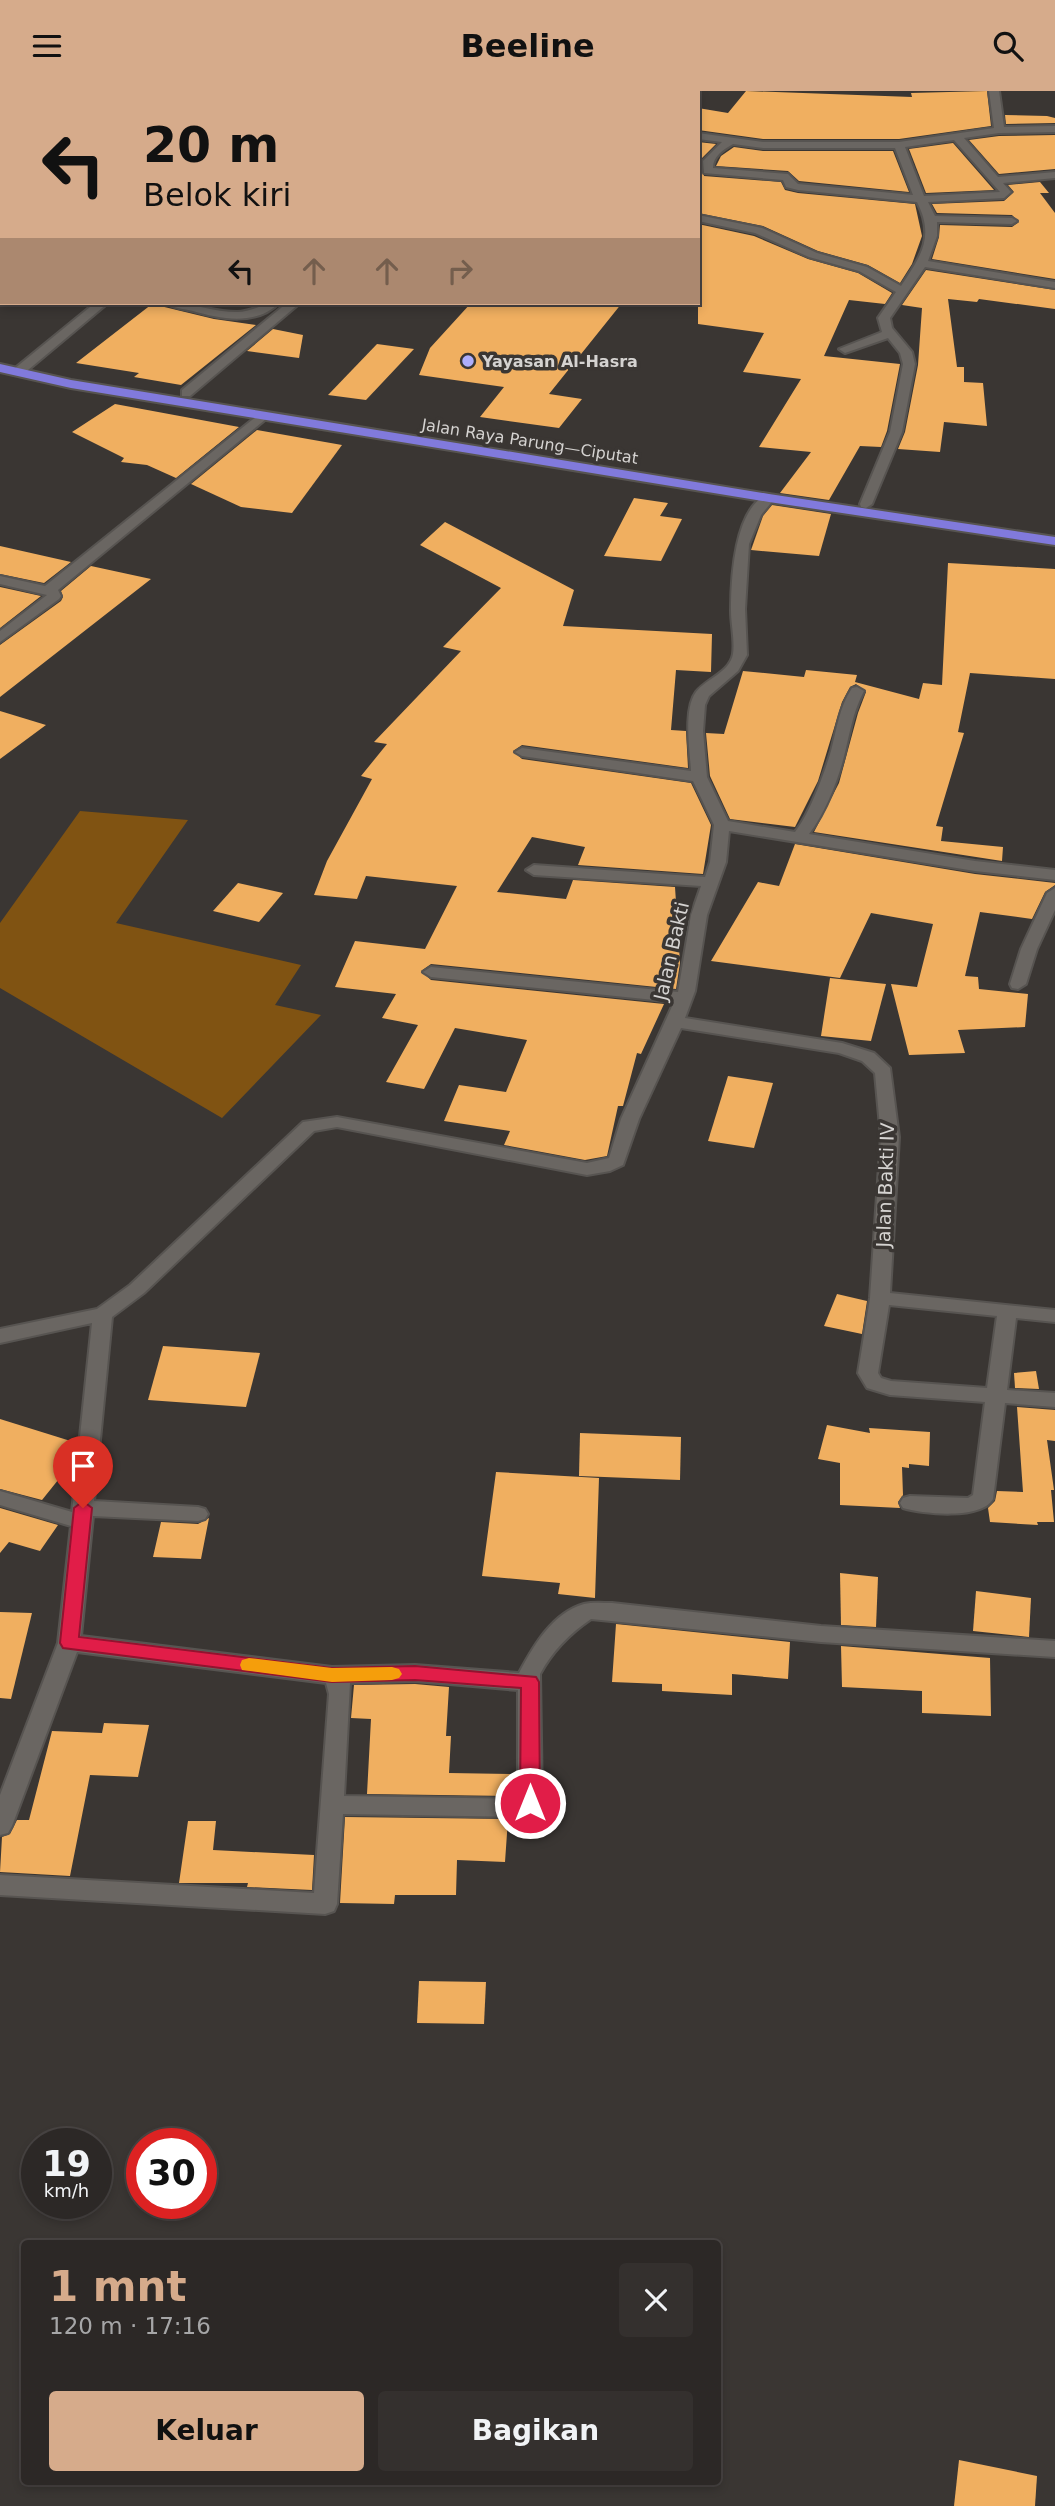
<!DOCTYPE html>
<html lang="id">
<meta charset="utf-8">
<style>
body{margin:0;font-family:"DejaVu Sans",sans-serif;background:#34302e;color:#f1f3f6;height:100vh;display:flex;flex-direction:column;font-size:26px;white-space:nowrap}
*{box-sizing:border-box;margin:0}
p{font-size:23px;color:#a6a6a7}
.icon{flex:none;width:38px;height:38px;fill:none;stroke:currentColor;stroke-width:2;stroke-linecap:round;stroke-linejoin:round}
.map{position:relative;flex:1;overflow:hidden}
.drawer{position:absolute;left:21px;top:2149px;width:700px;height:245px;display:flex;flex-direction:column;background:#2c2826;border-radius:7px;box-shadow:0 4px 10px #0003,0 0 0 2px #484443}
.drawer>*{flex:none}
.hud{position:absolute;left:0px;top:0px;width:700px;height:214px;box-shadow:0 4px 10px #0003,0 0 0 2px #484443;background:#d6ab8b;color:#111;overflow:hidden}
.speed{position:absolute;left:21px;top:2037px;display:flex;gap:14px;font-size:35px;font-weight:700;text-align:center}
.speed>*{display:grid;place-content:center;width:91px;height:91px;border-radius:50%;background:#2c2826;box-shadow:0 4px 10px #0003,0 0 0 2px #484443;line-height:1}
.speed small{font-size:18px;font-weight:400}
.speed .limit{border:10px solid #d22;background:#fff;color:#111}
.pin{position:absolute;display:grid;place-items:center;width:60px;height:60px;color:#fff;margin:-72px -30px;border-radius:50% 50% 50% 0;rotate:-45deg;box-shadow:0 0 7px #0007}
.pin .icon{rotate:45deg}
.me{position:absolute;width:77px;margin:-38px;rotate:0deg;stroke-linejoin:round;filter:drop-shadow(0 0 5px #0008)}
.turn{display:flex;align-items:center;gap:24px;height:147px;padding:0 28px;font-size:32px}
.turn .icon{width:91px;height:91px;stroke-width:2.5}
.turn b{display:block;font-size:49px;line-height:60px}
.lanes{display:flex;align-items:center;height:66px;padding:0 28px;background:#0003;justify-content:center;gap:35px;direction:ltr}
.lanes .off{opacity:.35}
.round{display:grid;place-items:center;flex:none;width:74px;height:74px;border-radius:7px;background:#34302e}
.headline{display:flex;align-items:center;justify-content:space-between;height:119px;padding:0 28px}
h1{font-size:42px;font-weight:600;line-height:52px;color:#d6ab8b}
.cta{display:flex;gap:14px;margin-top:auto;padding:14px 28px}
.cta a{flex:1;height:80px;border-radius:7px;background:#d6ab8b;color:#111;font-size:28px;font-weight:600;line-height:80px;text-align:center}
.cta a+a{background:#34302e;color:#f1f3f6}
header{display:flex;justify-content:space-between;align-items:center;height:91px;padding:0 28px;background:#d6ab8b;color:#111;font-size:32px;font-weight:600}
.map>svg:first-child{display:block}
.green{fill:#805312}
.building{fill:#f0af60}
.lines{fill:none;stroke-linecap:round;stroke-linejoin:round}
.minor-casing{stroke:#575451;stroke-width:4}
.trunk-casing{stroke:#575451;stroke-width:4}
.minor{fill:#6a6662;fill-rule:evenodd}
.trunk{fill:#817adc;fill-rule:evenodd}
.route{fill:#e11d48;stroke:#92132f;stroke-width:2}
.slow{fill:#f59e0b}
.poi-dot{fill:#aeaefb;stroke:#3a3633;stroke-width:2.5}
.labels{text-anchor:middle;stroke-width:7;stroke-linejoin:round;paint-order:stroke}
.far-poi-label{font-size:16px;font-weight:bold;fill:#d5d3d1;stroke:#3a3633;text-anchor:start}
.far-street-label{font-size:16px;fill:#d5d3d1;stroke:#3a3633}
.street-label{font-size:19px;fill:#d5d3d1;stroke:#3a3633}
</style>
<header><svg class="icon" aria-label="menu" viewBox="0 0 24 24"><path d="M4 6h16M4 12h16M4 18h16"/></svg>Beeline<svg class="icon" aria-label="search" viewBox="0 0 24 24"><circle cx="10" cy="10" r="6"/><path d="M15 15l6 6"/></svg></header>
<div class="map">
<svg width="1055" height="2415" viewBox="0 0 1055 2415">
<rect width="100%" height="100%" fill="#3a3633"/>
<polygon class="green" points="80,720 188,729 116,832 301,874 275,914 321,924 222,1027 0,897 0,832"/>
<g class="building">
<polygon points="746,0 912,6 911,2 987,0 991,35 899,48 763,48 698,39 698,17 728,22"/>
<polygon points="1005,24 1047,25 1055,27 1055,32 1006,33"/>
<polygon points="1055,44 1055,78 999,83 969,49 999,45"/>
<polygon points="698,51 716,53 701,68 704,85 781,91 785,99 798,102 915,113 922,145 912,173 900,192 868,174 818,160 763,135 698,122"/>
<polygon points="953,52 994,99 926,102 909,58"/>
<polygon points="734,56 763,60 893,60 909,101 799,90 788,80 716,75 721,65"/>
<polygon points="1040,91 1049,102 1040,102 1055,122 1055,188 932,168 939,146 940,134 1012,136 1019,131 1012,124 937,122 932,113 1004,110 1014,101 1008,94"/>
<polygon points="698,133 754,145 808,168 858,182 892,202 885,213 849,209 824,265 900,273 887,340 881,356 860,355 829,409 780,402 811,361 759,356 801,288 743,281 764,242 698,233"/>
<polygon points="926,179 1055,199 1055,218 979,208 977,211 948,208 957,276 964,276 964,291 983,292 987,335 944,331 940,361 898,358 905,341 918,274 922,217 902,214"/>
<polygon points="471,212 622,212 549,303 582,308 559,337 480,326 504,296 419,284 430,257"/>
<polygon points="152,213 214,228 256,234 181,294 134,286 139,282 76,272"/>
<polygon points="273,238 303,244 299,267 247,260"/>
<polygon points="377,253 414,258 366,309 328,304"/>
<polygon points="115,313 239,336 176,387 147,374 121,371 124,367 72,341"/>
<polygon points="257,339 342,354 292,422 241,416 191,393"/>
<polygon points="634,407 668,412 660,425 682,428 661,470 604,465"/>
<polygon points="772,414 831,423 819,465 751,459 763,425"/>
<polygon points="445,431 574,499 563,535 712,543 711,581 676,579 671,639 686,640 688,677 522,654 513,660 522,668 691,692 711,734 703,783 578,774 585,756 532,746 497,801 566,808 573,789 675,796 680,872 676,898 431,873 421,880 431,889 664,913 641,963 637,962 623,1015 618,1015 607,1065 585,1069 504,1054 510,1040 444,1030 459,994 506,1001 527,949 455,937 424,998 386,991 418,934 382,927 396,903 335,896 355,850 425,858 457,795 366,785 357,808 314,804 327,770 372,688 361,685 387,653 374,651 461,560 443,556 501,497 420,454"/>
<polygon points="0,455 71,471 44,492 0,483"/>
<polygon points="948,472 1055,478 1055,588 970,582 958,641 964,642 936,735 943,736 941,750 1003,756 1002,770 814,741 839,692 858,622 866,601 856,593 850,596 842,611 818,690 795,736 730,728 710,685 706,642 724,643 743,580 804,586 806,579 857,584 855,591 919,608 923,592 942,594"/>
<polygon points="91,475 151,488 0,606 0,554 61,510 63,506 61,500"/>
<polygon points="0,496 41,505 0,537"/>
<polygon points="0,620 46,634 0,668"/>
<polygon points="795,753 975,783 1055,792 1055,794 1045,801 1032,828 980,821 965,885 978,886 979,898 1028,903 1025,936 958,939 965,962 909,964 891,893 917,896 933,833 871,822 840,887 711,870 758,791 779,795"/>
<polygon points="238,792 283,802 259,831 213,820"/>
<polygon points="830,887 886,893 871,950 821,945"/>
<polygon points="728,985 773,992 754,1057 708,1050"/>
<polygon points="837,1203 867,1210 862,1243 824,1235"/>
<polygon points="163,1255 260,1262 246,1316 148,1309"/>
<polygon points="1036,1280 1039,1298 1015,1297 1014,1282"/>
<polygon points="1017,1316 1055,1319 1055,1350 1047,1349 1054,1399 1051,1399 1054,1431 1037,1431 1038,1434 990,1431 988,1417 995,1410 997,1400 1023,1401"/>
<polygon points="0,1328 77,1352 75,1368 42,1409 0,1398"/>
<polygon points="827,1334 870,1342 869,1337 930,1341 929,1375 909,1373 909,1377 902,1376 903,1404 898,1411 900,1417 840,1414 840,1372 818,1368"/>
<polygon points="580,1342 681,1346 680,1389 579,1385"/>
<polygon points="496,1381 599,1387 595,1507 558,1503 560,1492 482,1485"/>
<polygon points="0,1417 58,1434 40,1460 9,1451 0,1462"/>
<polygon points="209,1427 201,1468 153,1466 161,1431 198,1433"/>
<polygon points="840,1482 878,1486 876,1536 841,1534"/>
<polygon points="976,1500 1031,1507 1029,1546 973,1540"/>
<polygon points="0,1521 32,1522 11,1608 0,1607"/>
<polygon points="616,1533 790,1551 788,1588 732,1583 732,1604 662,1600 662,1593 612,1591"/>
<polygon points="841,1555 990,1567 991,1625 922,1622 922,1600 842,1596"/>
<polygon points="415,1593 449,1596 446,1645 451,1645 449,1682 515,1683 515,1705 367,1703 371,1628 351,1627 354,1594"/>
<polygon points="104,1632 149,1634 138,1686 90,1684 70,1785 0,1781 2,1746 10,1743 17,1729 29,1729 52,1640 102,1642"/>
<polygon points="345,1726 508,1728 505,1771 457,1769 456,1804 395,1804 394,1813 340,1812"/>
<polygon points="188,1730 216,1730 213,1759 314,1764 312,1799 247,1796 248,1792 179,1792"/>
<polygon points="419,1890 486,1891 484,1933 417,1932"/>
<polygon points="959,2369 1037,2385 1035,2415 954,2415"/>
</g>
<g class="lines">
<defs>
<g id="minor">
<polygon points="109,0 121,0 107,2"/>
<polygon points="230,0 241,0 228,2"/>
<polygon points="296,0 313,0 315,2 297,2"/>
<polygon points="399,0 412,0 414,2 400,2"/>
<polygon points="538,0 549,0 551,2 539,2"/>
<polygon points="563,0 577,0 561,2"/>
<path d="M989,0H999L1004,36L1055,35V41L999,42L964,47L998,86L1055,81V87L1003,92L1011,101L1004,107L928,111L935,125L1012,127L1017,130L1012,133L937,131V145L928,170L1055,191V197L925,176L890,227L892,237L912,261L915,273L902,341L872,413L866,417L861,416L860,413L890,341L903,273L900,262L888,247L845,262L839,258L882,241L878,227L896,201L859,180L809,166L755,142L698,130V124L762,137L817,162L867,176L901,195C921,165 935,146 917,111L798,99L786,96L783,89L704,82L703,70L722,51L698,48V42L763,51H899L994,37ZM954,49L1000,101L924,105L905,56ZM733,53L763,57H895L913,104L798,93L788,83L713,77C713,65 723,59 733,53Z"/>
<polygon points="0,50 2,50 0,57"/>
<rect x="0" y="64" width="2" height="6"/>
<rect x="0" y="125" width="2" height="7"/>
<polygon points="95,212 108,212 22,284 14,284 14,278"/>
<path d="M166,212C190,211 213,221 237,221C253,221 264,211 279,212C256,235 221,228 193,220C184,218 173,217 166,212Z"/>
<polygon points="287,212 300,212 190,305 182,305 182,299"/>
<polygon points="262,321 266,322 266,328 58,499 61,505 59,508 0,551 0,540 47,504 0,493 0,485 45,495"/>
<path d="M769,403L775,407L761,424L749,453L745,518L747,564L738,580L709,605L705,614L703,640L707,686L728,730L795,741C810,722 824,683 831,660C837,637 839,617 852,597L857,596L864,600C854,619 851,636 846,657C840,685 826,721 809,743L975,770L1055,779V789L975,780L729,740L726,771L707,824L695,900L685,927L842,952L874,962L890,977L899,1046L890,1202L1055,1219V1231L1016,1227L1007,1299L1055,1302V1316L1005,1312L993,1408C981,1429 923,1423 903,1417L900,1412L903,1407L910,1405L968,1407L973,1404L985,1311L890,1304L867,1297L858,1282L870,1207L881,1046L875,982L862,970L839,962L681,937L639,1028L623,1074L610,1080L587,1084L337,1036L314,1040L144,1202L112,1226L94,1410L198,1416L205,1418L208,1423L205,1428L198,1430L93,1425L81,1545L332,1576L415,1574L519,1582C533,1556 552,1522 584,1513C592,1511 603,1512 612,1512L821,1535L1055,1550V1566L821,1551L591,1528C569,1543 553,1559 540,1583L542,1712L534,1724L526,1726L343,1723L337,1813L334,1820L325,1823L0,1804V1784L314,1802L329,1603L326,1592L77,1561L12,1735L8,1742L0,1744V1704L58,1552L71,1435L0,1414V1400L72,1421L92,1232L0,1252V1238L97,1218L130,1194L303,1031L337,1026L587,1072L609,1067L621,1028L674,911L431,886L423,881L431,876L678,901L691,824L701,795L534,784L526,779L534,774L705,786L710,771L714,734L693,690L522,665L515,661L522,657L691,680C690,660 683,618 696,601C706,588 730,581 733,563C735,550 731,533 731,520C731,489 734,415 769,403ZM889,1214L997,1225L987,1297L891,1290L881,1287L878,1282ZM415,1590L518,1599V1708L344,1705L350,1592Z"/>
<polygon points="1055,797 1055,819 1037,858 1026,893 1018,898 1012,897 1010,893 1021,858 1047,802"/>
</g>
<polygon id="trunk" points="0,273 71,289 769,403 1055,446 1055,454 769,411 71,297 0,281"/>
</defs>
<use href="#minor" class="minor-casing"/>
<use href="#trunk" class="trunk-casing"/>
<use href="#minor" class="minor"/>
<use href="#trunk" class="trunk"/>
</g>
<polygon class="route" points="83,1410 92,1417 79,1546 332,1577 415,1575 536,1586 539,1591 540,1712 537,1717 530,1720 523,1717 520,1712 521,1597 415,1589 332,1591 63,1557 60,1552 74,1417"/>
<polygon class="slow" points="249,1567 332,1577 392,1576 399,1578 402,1583 399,1587 392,1589 332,1591 242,1579 240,1574 242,1569"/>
<circle class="poi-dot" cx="468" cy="270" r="7"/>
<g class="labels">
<g class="far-poi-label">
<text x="482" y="276">Yayasan Al-Hasra</text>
</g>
<g class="far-street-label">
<text transform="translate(530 350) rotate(9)" y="6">Jalan Raya Parung—Ciputat</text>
</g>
<g class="street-label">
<text transform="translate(671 860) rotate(-77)" y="7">Jalan Bakti</text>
<text transform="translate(885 1094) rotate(-88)" y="7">Jalan Bakti IV</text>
</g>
</g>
</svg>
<div class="speed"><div>19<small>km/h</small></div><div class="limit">30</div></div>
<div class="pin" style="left:83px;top:1417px;background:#d93025"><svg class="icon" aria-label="arrive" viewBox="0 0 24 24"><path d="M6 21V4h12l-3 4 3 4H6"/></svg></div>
<svg class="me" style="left:530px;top:1712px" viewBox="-20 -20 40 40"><circle r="17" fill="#e11d48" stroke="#fff" stroke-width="3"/><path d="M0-11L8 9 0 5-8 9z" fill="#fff"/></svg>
<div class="hud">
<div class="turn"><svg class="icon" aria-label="left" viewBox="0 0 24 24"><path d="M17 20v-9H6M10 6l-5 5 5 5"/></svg><div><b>20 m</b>Belok kiri</div></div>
<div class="lanes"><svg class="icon" aria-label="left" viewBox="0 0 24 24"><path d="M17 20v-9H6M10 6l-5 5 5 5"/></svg><svg class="icon off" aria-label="ahead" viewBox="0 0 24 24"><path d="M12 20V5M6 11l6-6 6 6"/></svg><svg class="icon off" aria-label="ahead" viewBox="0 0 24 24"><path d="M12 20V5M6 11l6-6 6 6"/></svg><svg class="icon off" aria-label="right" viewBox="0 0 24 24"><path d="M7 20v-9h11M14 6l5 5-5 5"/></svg></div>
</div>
<section class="drawer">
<div class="headline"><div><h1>1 mnt</h1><p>120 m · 17:16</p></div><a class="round"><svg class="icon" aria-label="close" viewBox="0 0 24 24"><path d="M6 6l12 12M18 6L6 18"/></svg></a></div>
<div class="cta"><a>Keluar</a><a>Bagikan</a></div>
</section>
</div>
